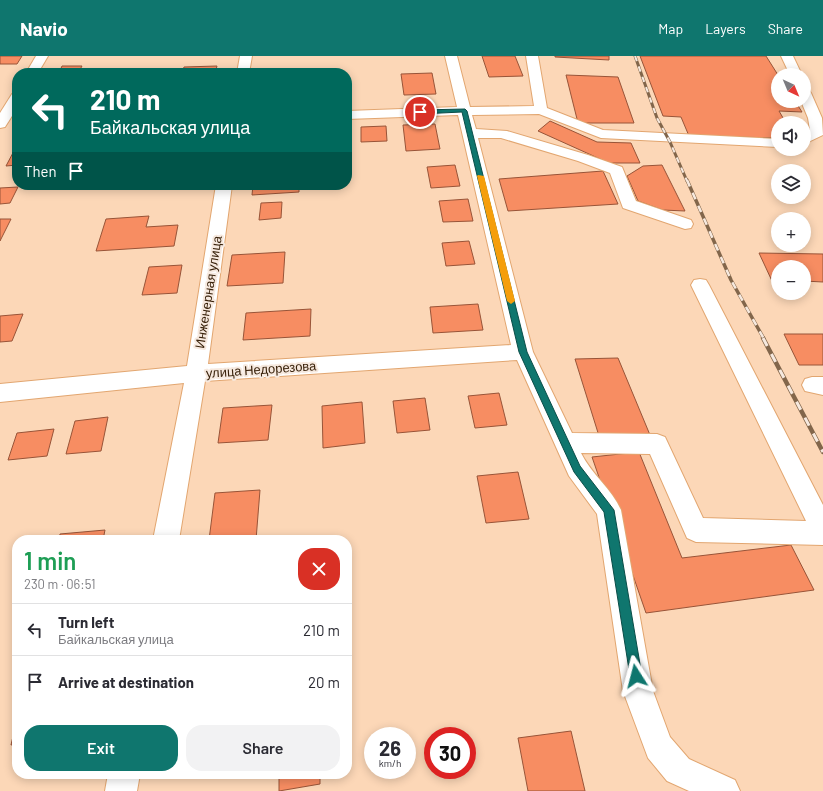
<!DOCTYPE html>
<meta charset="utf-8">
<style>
body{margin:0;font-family:Barlow,sans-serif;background:#f2f2f3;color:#2b2b33;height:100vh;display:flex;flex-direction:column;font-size:15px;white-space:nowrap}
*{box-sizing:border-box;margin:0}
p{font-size:13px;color:#7c7c81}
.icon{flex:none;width:22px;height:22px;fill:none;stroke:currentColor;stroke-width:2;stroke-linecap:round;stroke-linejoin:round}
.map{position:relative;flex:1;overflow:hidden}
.side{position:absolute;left:12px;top:479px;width:340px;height:244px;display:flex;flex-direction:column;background:#fff;border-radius:16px;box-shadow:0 2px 10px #0003}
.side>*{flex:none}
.hud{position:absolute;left:12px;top:12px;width:340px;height:122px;border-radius:16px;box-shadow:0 2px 10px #0003;background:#00695c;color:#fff;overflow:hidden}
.needle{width:26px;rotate:136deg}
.fabs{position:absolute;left:771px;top:12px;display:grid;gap:8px}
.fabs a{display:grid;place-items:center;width:40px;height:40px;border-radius:50%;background:#fff;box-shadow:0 2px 10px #0003;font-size:20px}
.speed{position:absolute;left:364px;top:671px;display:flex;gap:8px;font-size:20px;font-weight:700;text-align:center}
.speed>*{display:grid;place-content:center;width:52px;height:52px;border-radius:50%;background:#fff;box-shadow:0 2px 10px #0003;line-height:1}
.speed small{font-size:10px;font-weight:400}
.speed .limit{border:6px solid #d22;background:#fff;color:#111}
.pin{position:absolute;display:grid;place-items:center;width:34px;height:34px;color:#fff;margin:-17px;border:2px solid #fff;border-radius:50%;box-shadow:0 1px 4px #0007}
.me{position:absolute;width:44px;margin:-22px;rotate:351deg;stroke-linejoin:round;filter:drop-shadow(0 0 3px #0008)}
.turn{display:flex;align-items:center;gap:14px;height:84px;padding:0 12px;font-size:18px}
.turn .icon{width:52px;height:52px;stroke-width:2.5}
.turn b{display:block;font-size:28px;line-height:34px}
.then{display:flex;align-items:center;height:38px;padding:0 12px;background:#0003;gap:8px;font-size:15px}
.round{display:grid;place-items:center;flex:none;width:42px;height:42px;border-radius:16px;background:#f2f2f3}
.overview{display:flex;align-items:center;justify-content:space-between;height:68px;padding:0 12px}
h1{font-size:24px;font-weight:600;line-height:30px;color:#1e9e55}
.cta{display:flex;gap:8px;margin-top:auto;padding:8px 12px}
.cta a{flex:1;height:46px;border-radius:16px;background:#0f766e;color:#fff;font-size:16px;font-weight:600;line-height:46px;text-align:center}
.cta a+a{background:#f2f2f3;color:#2b2b33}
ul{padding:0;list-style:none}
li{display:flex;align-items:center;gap:12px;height:52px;padding:0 12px;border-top:1px solid #e1e1e2}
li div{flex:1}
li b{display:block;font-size:15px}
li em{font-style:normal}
header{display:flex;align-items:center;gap:24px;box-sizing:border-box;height:56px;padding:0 20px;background:#0f766e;color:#fff}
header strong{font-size:19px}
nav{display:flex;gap:22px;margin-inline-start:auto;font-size:14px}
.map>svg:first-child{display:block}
.building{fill:#f78d62;stroke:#985438}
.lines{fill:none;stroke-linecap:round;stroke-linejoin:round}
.minor-casing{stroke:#e2a670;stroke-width:2}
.minor{fill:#fff;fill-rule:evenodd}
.rail-far2-casing{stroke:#82664b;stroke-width:3}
.rail-far1-casing{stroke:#82664b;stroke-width:3.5}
.rail-casing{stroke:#82664b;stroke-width:4.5}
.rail-far2{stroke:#f6e9df;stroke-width:2;stroke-dasharray:5.5;stroke-linecap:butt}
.rail-far1{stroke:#f6e9df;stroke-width:2.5;stroke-dasharray:7;stroke-linecap:butt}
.rail{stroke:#f6e9df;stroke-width:3;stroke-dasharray:9;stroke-linecap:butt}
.route{fill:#0f766e;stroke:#0a4d48}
.slow{fill:#f59e0b}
.labels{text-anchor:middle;stroke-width:4;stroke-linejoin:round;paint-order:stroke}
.street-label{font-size:13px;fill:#39220b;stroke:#f6e9df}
</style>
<header>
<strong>Navio</strong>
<nav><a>Map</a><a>Layers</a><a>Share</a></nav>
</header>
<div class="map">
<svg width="823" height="735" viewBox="0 0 823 735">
<rect width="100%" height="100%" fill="#fcd7b7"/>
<g class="building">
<polygon points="0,0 22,0 17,8 0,8"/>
<polygon points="482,0 515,0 523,20 489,21"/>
<polygon points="555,0 609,0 609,4 555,1"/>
<polygon points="640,0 766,0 778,19 778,45 795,45 802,56 779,55 786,67 778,67 778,82 689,80 681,61 663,60"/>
<polygon points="62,10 82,10 78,17 59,17"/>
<polygon points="217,10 215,17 182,17 184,11"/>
<rect x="273" y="13" width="16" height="4"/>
<polygon points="432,17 436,38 404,39 401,18"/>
<polygon points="566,19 618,21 634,67 578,67"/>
<polygon points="550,65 597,86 631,87 640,107 609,107 538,75"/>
<polygon points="435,68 440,93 406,95 403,69"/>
<polygon points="386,70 387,85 361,86 361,71"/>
<polygon points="15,93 17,93 17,109 6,110"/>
<polygon points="455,109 460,130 431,132 427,111"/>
<polygon points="662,109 685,155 663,154 638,145 627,120 643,110"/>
<polygon points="603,115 618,148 508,155 499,123"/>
<polygon points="253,129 299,129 299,136 252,139"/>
<polygon points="18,131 10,147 0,148 0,132"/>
<polygon points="468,143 473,165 443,166 439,145"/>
<polygon points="282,146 281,162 259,164 261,147"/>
<polygon points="149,160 146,171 178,169 174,190 96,195 106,163"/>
<polygon points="0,163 11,163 0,185"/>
<polygon points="469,185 475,208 446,210 442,187"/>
<polygon points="285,196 283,227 227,230 232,199"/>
<polygon points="759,197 823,198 823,226 804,225 804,211 778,211 778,225 772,225"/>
<polygon points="182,209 177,237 142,239 149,211"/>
<polygon points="478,248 483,274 433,277 430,251"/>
<polygon points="311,253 310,280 243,284 246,257"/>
<polygon points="23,258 12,285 0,286 0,260"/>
<polygon points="784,278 823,278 823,309 799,309"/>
<polygon points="618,302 650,379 599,380 575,303"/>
<polygon points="499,337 507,369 475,372 468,340"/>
<polygon points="425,342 430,374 397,377 393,345"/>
<polygon points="362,346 365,387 323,392 322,350"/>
<polygon points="272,349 268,384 218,387 223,352"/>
<polygon points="108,361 101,395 66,398 75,365"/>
<polygon points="54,373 47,400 8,404 17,377"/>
<polygon points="639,396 682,502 791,489 814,534 646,557 592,401"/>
<polygon points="518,416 529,463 486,467 477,420"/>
<polygon points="260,434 256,484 209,484 215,437"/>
<polygon points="105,474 103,484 59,484 60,478"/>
<polygon points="17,663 17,688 11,689"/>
<polygon points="571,675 585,735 528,735 518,682"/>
<polygon points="279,718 320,718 320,728 279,735"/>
</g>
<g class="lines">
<defs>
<g id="minor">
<polygon points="36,0 48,0 38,17 26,17"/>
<polygon points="240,0 252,0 249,17 237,17"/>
<path d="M445,0H457L470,51L534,50L526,0H538L547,52L603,74L778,83V91L601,82L539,58L472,59L476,73L507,75L588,99L622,111L636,145L691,164L693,168L691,172L685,173L623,152L610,117L578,105L501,82H478L533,296L572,377L657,378L665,381L703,462L806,465L691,229L694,224L700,223L706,224L709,229L823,449V489L696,486L687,482L650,398L581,397C591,418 612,433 621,454L653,635L670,681L689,703L735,724L740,735H689L667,725L648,702L623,635L597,458L569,420L517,304L205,325L179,484H153L184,327L0,346V328L187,310L216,129H232L208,308L511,289L458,59L347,63V55L457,51Z"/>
<polygon points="781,0 793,0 802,19 790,19"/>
<polygon points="804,33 809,34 811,37 822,62 823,79 804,88 804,78 810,74 808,62 801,45 804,45"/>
<polygon points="17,37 17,52 5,71 0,72 0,57 12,38"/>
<polygon points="812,321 823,321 823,339 805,335 802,329 805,323"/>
<polygon points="108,718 140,718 137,735 105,735"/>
</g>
</defs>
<use href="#minor" class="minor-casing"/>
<use href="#minor" class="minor"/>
<defs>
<polyline id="rail-far2" points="635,0 657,62 670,86 687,125"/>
<polyline id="rail-far1" points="687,124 731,224 764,283"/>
<polyline id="rail" points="763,282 823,396"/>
</defs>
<use href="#rail-far2" class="rail-far2-casing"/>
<use href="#rail-far1" class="rail-far1-casing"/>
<use href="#rail" class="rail-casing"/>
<use href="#rail-far2" class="rail-far2"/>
<use href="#rail-far1" class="rail-far1"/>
<use href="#rail" class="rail"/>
</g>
<polygon class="route" points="465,53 467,55 527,296 580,410 614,454 642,620 640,624 636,626 631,624 630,620 604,456 574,416 519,296 462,56 420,58 418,56 420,54"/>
<polygon class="slow" points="478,119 484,120 515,245 511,248 507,245 477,120"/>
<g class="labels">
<g class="street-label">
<text transform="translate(208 236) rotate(-81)" y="5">Инженерная улица</text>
<text transform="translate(261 313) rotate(-4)" y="5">улица Недорезова</text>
</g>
</g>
</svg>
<div class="fabs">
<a><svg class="needle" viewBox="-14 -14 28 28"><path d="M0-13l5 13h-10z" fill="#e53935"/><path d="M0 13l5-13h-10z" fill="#7c7c81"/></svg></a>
<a><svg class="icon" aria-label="sound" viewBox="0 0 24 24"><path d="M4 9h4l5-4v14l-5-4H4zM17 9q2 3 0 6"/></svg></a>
<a><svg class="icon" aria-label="layers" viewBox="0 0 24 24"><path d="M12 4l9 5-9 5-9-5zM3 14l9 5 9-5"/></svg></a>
<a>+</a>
<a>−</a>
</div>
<div class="speed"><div>26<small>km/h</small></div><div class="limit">30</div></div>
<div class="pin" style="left:420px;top:56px;background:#d93025"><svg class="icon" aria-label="arrive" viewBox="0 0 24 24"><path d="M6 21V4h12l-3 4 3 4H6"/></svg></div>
<svg class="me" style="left:636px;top:620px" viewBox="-20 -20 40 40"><path d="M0-17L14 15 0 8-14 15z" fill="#0f766e" stroke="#fff" stroke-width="4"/></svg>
<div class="hud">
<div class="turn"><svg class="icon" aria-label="left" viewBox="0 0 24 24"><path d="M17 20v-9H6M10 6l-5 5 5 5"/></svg><div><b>210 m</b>Байкальская улица</div></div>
<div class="then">Then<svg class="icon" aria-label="arrive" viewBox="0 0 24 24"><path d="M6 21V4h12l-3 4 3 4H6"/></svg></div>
</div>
<section class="side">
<div class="overview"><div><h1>1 min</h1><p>230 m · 06:51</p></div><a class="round" style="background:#d93025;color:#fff"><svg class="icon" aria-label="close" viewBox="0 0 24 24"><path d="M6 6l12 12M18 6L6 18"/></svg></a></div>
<ul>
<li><svg class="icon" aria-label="left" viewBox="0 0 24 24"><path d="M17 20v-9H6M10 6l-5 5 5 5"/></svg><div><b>Turn left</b><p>Байкальская улица</p></div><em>210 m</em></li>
<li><svg class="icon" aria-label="arrive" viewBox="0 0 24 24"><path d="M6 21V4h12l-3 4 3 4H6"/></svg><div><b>Arrive at destination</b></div><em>20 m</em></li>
</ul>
<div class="cta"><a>Exit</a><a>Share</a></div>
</section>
</div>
